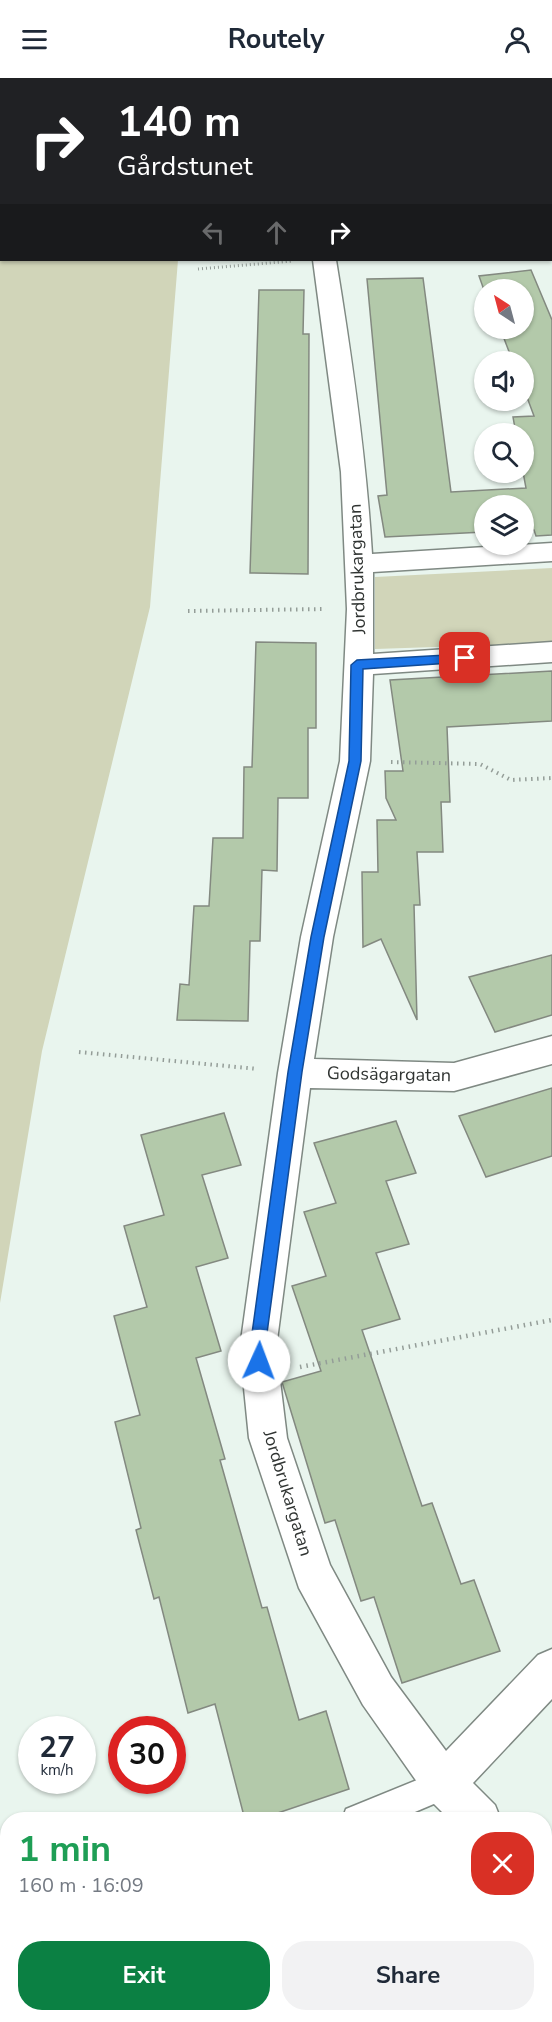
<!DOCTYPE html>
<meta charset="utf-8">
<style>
body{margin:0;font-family:"Nunito Sans",sans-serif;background:#f2f2f3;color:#1f2937;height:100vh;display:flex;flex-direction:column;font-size:22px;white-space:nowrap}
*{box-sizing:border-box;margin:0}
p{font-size:20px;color:#747a83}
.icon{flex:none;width:33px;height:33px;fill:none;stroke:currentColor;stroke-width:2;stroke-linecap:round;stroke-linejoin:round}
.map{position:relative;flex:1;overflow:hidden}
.sheet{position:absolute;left:0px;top:1734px;width:552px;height:210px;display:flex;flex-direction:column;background:#fff;border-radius:24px 24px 0 0;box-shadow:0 2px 4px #0004}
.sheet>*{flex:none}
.guide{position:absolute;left:0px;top:0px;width:552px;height:183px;box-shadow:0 2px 4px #0004;background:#202124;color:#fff;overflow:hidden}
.needle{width:39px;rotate:324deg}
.fabs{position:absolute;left:474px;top:201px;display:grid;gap:12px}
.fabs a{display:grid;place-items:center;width:60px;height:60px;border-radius:50%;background:#fff;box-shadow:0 2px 4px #0004;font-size:30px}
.speed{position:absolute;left:18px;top:1638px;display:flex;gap:12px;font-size:30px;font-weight:700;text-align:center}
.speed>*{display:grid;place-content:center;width:78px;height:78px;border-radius:50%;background:#fff;box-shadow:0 2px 4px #0004;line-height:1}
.speed small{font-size:15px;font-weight:400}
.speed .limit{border:9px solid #d22;background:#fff;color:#111}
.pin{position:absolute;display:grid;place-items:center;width:51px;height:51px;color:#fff;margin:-26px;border-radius:12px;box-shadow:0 3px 9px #0006}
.me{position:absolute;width:66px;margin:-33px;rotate:2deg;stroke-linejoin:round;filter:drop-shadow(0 0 4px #0008)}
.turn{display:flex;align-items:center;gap:21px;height:126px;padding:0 18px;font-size:27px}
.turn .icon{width:78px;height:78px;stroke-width:2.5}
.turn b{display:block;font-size:42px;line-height:51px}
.lanes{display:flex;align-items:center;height:57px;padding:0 18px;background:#0003;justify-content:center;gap:30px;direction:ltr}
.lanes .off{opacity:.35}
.round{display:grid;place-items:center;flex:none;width:63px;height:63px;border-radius:24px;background:#f2f2f3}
.summary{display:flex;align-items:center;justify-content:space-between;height:102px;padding:0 18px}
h1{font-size:36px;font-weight:700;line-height:45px;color:#1e9e55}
.button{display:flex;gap:12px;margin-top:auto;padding:12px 18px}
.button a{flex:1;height:69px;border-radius:24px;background:#0b8043;color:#fff;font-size:24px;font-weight:700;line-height:69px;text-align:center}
.button a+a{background:#f2f2f3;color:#1f2937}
header{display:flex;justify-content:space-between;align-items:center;height:78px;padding:0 18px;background:#fff;font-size:27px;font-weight:700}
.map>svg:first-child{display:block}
.green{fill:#d1d5b9}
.forest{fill:#b8bd9a}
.building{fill:#b3c9aa;stroke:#838980;stroke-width:1.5}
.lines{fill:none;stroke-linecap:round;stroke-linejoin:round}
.service-casing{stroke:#7f8983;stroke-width:3}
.minor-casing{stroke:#7f8983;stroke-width:3}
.path-far2{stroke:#949d98;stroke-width:3;stroke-dasharray:1 3;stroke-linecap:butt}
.path-far1{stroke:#949d98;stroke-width:4;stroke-dasharray:1.5 4.5;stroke-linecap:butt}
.path{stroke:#949d98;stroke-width:4.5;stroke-dasharray:1.5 5;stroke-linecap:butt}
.service{fill:#fff;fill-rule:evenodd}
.minor{fill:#fff;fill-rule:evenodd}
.route{fill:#1a73e8;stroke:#114b97;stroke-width:1.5}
.labels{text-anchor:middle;stroke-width:4.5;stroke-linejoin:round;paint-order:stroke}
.street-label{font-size:18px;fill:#303432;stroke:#fff}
</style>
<header><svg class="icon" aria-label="menu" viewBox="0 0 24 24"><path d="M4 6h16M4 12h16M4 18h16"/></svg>Routely<svg class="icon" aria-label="person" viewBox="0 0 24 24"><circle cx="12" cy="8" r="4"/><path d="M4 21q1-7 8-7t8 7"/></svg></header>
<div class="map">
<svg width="552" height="1944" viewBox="0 0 552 1944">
<rect width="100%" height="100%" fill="#e9f5ee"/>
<g class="green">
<polygon points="10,0 145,1 2,2 2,182 178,182 150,529 42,973 0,1225 0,2"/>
<polygon points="552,490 552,565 375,571 375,499"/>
<polygon points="0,1806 8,1837 8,1936 45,1937 48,1944 0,1944"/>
</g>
<polygon class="forest" points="216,0 480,0 217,2"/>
<g class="building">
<polygon points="531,192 552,242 552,457 536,458 534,452 524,452 524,428 484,428 484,454 385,459 378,418 387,417 367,201 423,200 451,414 526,410 523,394 524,356 516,356 513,339 534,338 524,311 524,284 513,284 500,250 524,250 524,212 484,212 479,198"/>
<polygon points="259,212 304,212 303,256 309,256 308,496 250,495"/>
<polygon points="256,564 316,565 316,650 308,650 308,720 278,720 277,793 262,792 260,863 250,863 248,943 177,942 180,906 189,907 194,828 209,828 213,760 243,760 244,689 252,689"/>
<polygon points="552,593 552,643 447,649 450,724 441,724 443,774 417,774 420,827 414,827 417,942 381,861 363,869 362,794 378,794 377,742 396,742 386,720 385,693 403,693 390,602"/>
<polygon points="552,877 552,937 495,954 469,899"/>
<polygon points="552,1010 552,1078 486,1099 459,1038"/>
<polygon points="224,1035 241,1087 202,1097 228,1180 196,1189 221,1273 196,1280 225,1381 220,1382 262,1530 267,1529 299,1642 326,1633 349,1711 257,1742 245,1742 215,1626 188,1635 159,1519 154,1521 136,1452 141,1450 115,1344 140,1337 114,1238 147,1229 124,1148 164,1137 141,1057"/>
<polygon points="396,1043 416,1095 386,1103 409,1166 376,1175 400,1241 362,1252 422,1428 432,1425 461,1506 474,1502 500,1573 402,1605 374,1519 361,1523 335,1442 325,1445 282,1304 321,1293 292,1208 326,1198 304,1134 336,1125 314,1065"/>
</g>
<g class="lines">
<defs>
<g id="service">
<polygon points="444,1691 455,1695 459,1706 455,1717 396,1742 342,1742 346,1731"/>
<polygon points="126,1936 159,1936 161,1944 129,1944"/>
</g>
<g id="minor">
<polygon points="166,0 187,0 188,2 167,2"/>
<rect x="550" y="154" width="2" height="14"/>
<path d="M313,182H336C352,280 366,377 372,476L552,465V483L373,494V576L552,564V584L373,596L370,683L333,859L314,981L454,985L552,958V986L454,1013L310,1010L276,1270L287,1360L330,1487L391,1599L446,1673L538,1577L552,1571V1621L473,1705L495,1727L501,1742H450L429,1721L363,1627L299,1510L249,1360L240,1270L278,995L301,859L340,683L347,531L341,394Z"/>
<polygon points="544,1785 552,1788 552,1835 544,1832"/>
</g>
</defs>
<use href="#service" class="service-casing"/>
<use href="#minor" class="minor-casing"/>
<polyline class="path-far2" points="198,191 293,183"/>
<g class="path-far1">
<polyline points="188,533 326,531"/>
<polyline points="391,684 480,686 511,702 552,700"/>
<polyline points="79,974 258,991"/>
</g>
<polyline class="path" points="300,1289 552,1242"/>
<use href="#service" class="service"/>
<use href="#minor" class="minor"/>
</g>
<polygon class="route" points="465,576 471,580 465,584 363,591 361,683 324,859 302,994 265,1270 265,1288 259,1291 254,1288 250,1270 288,994 311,859 349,683 351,587 357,582"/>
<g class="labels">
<g class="street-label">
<text transform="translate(357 491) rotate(-92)" y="6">Jordbrukargatan</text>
<text transform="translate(389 996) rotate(1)" y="6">Godsägargatan</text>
<text transform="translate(288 1415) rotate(73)" y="6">Jordbrukargatan</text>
</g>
</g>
</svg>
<div class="fabs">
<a><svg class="needle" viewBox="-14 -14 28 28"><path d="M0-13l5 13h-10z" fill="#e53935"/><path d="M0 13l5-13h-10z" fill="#747a83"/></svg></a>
<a><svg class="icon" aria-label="sound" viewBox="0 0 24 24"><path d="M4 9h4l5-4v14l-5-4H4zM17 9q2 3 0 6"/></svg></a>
<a><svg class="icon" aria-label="search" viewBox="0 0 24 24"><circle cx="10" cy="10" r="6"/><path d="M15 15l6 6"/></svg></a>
<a><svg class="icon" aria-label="layers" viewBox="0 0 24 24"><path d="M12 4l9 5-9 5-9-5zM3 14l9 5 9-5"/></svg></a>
</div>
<div class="speed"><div>27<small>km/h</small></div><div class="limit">30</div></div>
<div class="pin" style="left:465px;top:580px;background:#d93025"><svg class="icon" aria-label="arrive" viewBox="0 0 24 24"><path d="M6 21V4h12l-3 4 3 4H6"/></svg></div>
<svg class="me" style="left:259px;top:1283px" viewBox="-20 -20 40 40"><circle r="19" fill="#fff"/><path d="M0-13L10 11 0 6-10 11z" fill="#1a73e8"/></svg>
<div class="guide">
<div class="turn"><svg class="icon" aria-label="right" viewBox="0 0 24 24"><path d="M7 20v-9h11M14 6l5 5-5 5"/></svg><div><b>140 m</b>Gårdstunet</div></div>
<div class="lanes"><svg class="icon off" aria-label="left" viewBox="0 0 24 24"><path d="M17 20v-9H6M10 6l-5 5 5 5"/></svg><svg class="icon off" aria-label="ahead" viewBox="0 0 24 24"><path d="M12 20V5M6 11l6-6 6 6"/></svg><svg class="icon" aria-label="right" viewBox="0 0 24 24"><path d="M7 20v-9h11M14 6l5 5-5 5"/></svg></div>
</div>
<section class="sheet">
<div class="summary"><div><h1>1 min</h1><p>160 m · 16:09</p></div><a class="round" style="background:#d93025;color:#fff"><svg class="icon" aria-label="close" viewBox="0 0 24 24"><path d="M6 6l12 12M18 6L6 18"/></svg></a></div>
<div class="button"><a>Exit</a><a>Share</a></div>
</section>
</div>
